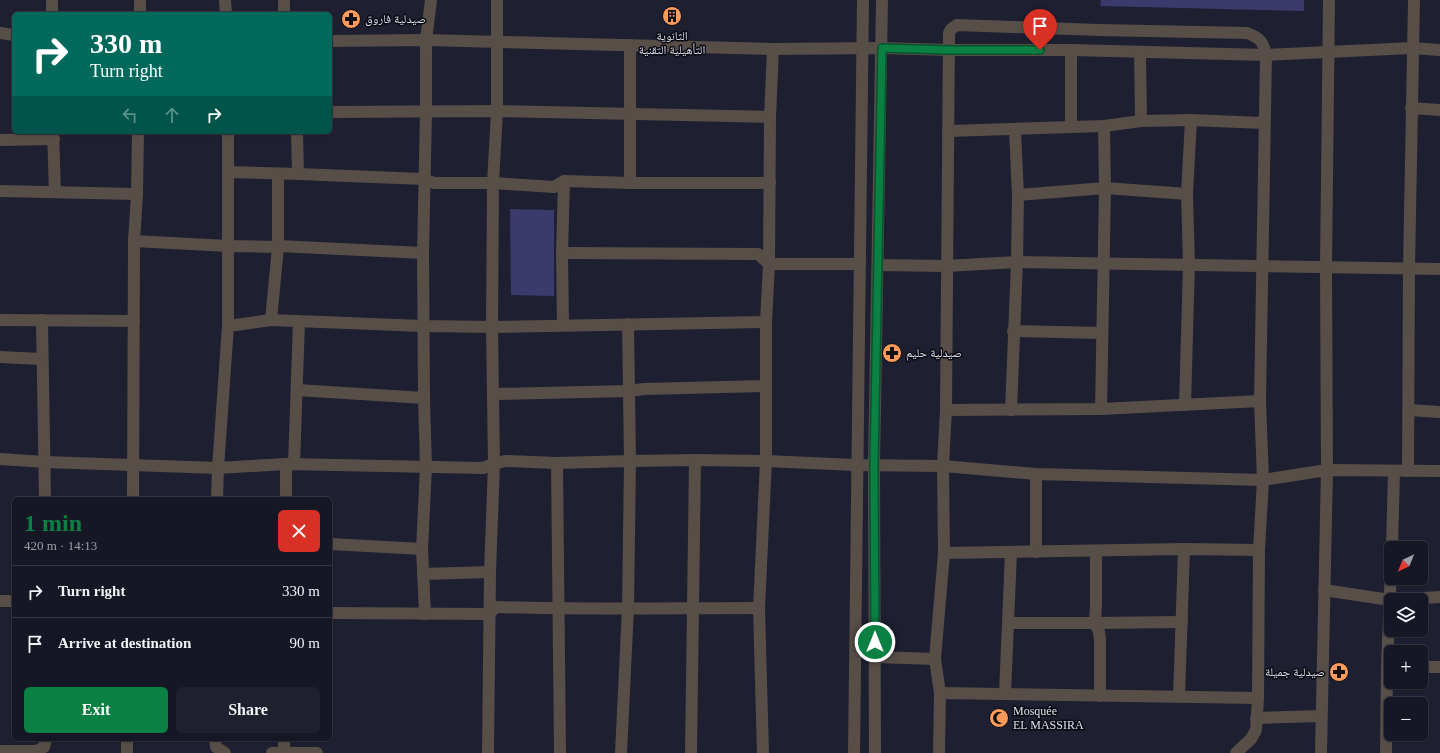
<!DOCTYPE html>
<meta charset="utf-8">
<style>
body{margin:0;font-family:"Times New Roman","Noto Naskh Arabic",serif;background:#1f202d;color:#f1f3f6;height:100vh;display:flex;flex-direction:column;font-size:15px;white-space:nowrap}
*{box-sizing:border-box;margin:0}
p{font-size:13px;color:#9e9fa7}
.icon{flex:none;width:22px;height:22px;fill:none;stroke:currentColor;stroke-width:2;stroke-linecap:round;stroke-linejoin:round}
.map{position:relative;flex:1;overflow:hidden}
.panel{position:absolute;left:12px;top:497px;width:320px;height:244px;display:flex;flex-direction:column;background:#161725;border-radius:6px;box-shadow:0 1px 3px #0004,0 0 0 1px #353642}
.panel>*{flex:none}
.banner{position:absolute;left:12px;top:12px;width:320px;height:122px;border-radius:6px;box-shadow:0 1px 3px #0004,0 0 0 1px #353642;background:#00695c;color:#fff;overflow:hidden}
.needle{width:26px;rotate:223deg}
.controls{position:absolute;left:1384px;top:541px;display:grid;gap:8px}
.controls a{display:grid;place-items:center;width:44px;height:44px;border-radius:6px;background:#161725;box-shadow:0 1px 3px #0004,0 0 0 1px #353642;font-size:20px}
.pin{position:absolute;display:grid;place-items:center;width:34px;height:34px;color:#fff;margin:-41px -17px;border-radius:50% 50% 50% 0;rotate:-45deg;box-shadow:0 0 4px #0007}
.pin .icon{rotate:45deg}
.me{position:absolute;width:44px;margin:-22px;rotate:0deg;stroke-linejoin:round;filter:drop-shadow(0 0 3px #0008)}
.turn{display:flex;align-items:center;gap:14px;height:84px;padding:0 12px;font-size:18px}
.turn .icon{width:52px;height:52px;stroke-width:2.5}
.turn b{display:block;font-size:28px;line-height:34px}
.lanes{display:flex;align-items:center;height:38px;padding:0 12px;background:#0003;justify-content:center;gap:20px;direction:ltr}
.lanes .off{opacity:.35}
.round{display:grid;place-items:center;flex:none;width:42px;height:42px;border-radius:6px;background:#1f202d}
.overview{display:flex;align-items:center;justify-content:space-between;height:68px;padding:0 12px}
h1{font-size:24px;font-weight:700;line-height:30px;color:#0b8043}
.action{display:flex;gap:8px;margin-top:auto;padding:8px 12px}
.action a{flex:1;height:46px;border-radius:6px;background:#0b8043;color:#fff;font-size:16px;font-weight:700;line-height:46px;text-align:center}
.action a+a{background:#1f202d;color:#f1f3f6}
ul{padding:0;list-style:none}
li{display:flex;align-items:center;gap:12px;height:52px;padding:0 12px;border-top:1px solid #353642}
li div{flex:1}
li b{display:block;font-size:15px}
li em{font-style:normal}
.map>svg:first-child{display:block}
.green{fill:#3a3a6d}
.lines{fill:none;stroke-linecap:round;stroke-linejoin:round}
.minor{stroke:#574e48;stroke-width:12}
.route-casing{stroke:#07532c;stroke-width:10}
.route{stroke:#0b8043;stroke-width:7}
.labels{text-anchor:middle;stroke-width:3;stroke-linejoin:round;paint-order:stroke}
.poi-label{font-size:12px;fill:#e0e1ee;stroke:#090a12;text-anchor:start}
</style>
<div class="map">
<svg width="1440" height="753" viewBox="0 0 1440 753">
<rect width="100%" height="100%" fill="#1e1f31"/>
<g class="green">
<polygon points="1101,0 1304,0 1304,11 1100,6"/>
<polygon points="510,209 554,210 554,296 511,295"/>
</g>
<g class="lines">
<g class="minor">
<polyline points="225,0 226,14"/>
<polyline points="284,0 284,14"/>
<polyline points="52,14 52,0"/>
<polyline points="140,14 140,0"/>
<polyline points="0,33 14,35"/>
<polyline points="330,41 426,40 773,49 882,48 949,50 1071,50 1266,55 1412,48 1440,50"/>
<polyline points="630,45 630,183"/>
<polyline points="1140,52 1141,121"/>
<polyline points="1411,108 1440,110"/>
<polyline points="330,112 497,111 770,117"/>
<polyline points="1071,127 1071,50"/>
<polyline points="948,131 1104,126 1141,121 1191,120"/>
<polyline points="53,132 55,192"/>
<polyline points="297,132 298,174 424,179 434,183 493,183 554,187 564,181 630,183 770,183"/>
<polyline points="0,140 54,139"/>
<polyline points="228,172 298,174"/>
<polyline points="278,175 278,246"/>
<polyline points="0,191 137,194"/>
<polyline points="1018,195 1105,188 1187,194"/>
<polyline points="134,241 228,246 278,247 278,246 423,253"/>
<polyline points="562,253 758,254 769,264 860,264"/>
<polyline points="878,265 946,266 1017,262 1440,269"/>
<polyline points="0,320 134,321"/>
<polyline points="42,320 45,499"/>
<polyline points="271,320 278,247"/>
<polyline points="563,325 562,253 564,181"/>
<polyline points="228,326 271,320 423,326 492,327 766,322"/>
<polyline points="1013,331 1102,333"/>
<polyline points="0,357 42,359"/>
<polyline points="297,390 424,398"/>
<polyline points="493,394 629,391 644,389 766,386"/>
<polyline points="1185,405 1189,264 1187,194 1191,120 1264,123"/>
<polyline points="1101,409 1105,188 1104,126"/>
<polyline points="946,410 1101,409 1260,401"/>
<polyline points="1011,410 1017,262 1018,195 1015,130"/>
<polyline points="1409,410 1440,412"/>
<polyline points="0,459 45,462 218,468 286,464 483,468 494,464 505,461 557,463 630,461 695,460 766,461 855,465 943,466 1036,474 1263,480 1327,470 1440,471"/>
<polyline points="557,463 560,753"/>
<polyline points="294,464 299,322"/>
<polyline points="1408,471 1409,269 1414,0"/>
<polyline points="1036,474 1036,552"/>
<polyline points="133,499 134,241 137,194 138,132"/>
<polyline points="217,499 218,468 228,326 228,132"/>
<polyline points="286,499 286,464"/>
<polyline points="330,544 422,549"/>
<polyline points="1392,548 1394,471"/>
<polyline points="1096,551 1096,604 1095,623 1099,632 1100,640 1100,696"/>
<polyline points="944,553 1184,549 1259,550"/>
<polyline points="423,574 490,572"/>
<polyline points="1324,590 1390,600 1440,597"/>
<polyline points="0,601 14,601"/>
<path d="M330,613L489,614L496,607C584,610 672,608 759,608"/>
<polyline points="425,614 422,549 426,467 424,398 423,253 426,112 426,40 431,0"/>
<polyline points="1009,623 1095,623 1182,622"/>
<polyline points="875,657 935,659"/>
<polyline points="1421,667 1440,667"/>
<polyline points="940,693 1258,698"/>
<polyline points="1005,694 1011,552"/>
<polyline points="1179,697 1184,549"/>
<polyline points="1256,718 1321,716"/>
<polyline points="215,739 216,747 225,753"/>
<polyline points="0,751 36,751 44,747 46,739"/>
<polyline points="127,753 127,739"/>
<polyline points="272,753 317,753"/>
<polyline points="284,753 284,739"/>
<polyline points="488,753 490,572 494,464 492,327 493,183 497,111 497,0"/>
<polyline points="621,753 628,608 630,461 628,324"/>
<polyline points="691,753 695,460"/>
<polyline points="763,753 759,608 766,461 766,322 769,264 770,117 773,49"/>
<path d="M854,753C855,502 859,251 863,0"/>
<polyline points="875,753 874,465 882,0"/>
<path d="M939,753L940,693L935,659L944,553L943,466L946,410L949,33L951,29L957,25L1099,30L1247,33C1260,38 1263,41 1266,55L1260,401L1263,480L1259,550L1258,698L1256,730L1251,739L1236,753"/>
<polyline points="1321,753 1327,470 1326,267 1329,0"/>
<polyline points="1386,753 1387,666 1391,568"/>
</g>
</g>
<g class="lines">
<defs>
<polyline id="route" points="875,642 874,465 882,48 949,50 1040,50"/>
</defs>
<use href="#route" class="route-casing"/>
<use href="#route" class="route"/>
</g>
<defs>
<symbol id="building-disc" viewBox="-11 -11 22 22"><circle r="9.5" fill="#ff9b5a" stroke="#090a12"/><path d="M-4-6H4V6H1V3H-1V6H-4ZM-2.5-4.3h1.7v1.8h-1.7ZM.8-4.3h1.7v1.8H.8ZM-2.5-1h1.7V.8h-1.7ZM.8-1h1.7V.8H.8Z" fill="#111"/></symbol>
<symbol id="pharmacy-disc" viewBox="-11 -11 22 22"><circle r="9.5" fill="#ff9b5a" stroke="#090a12"/><path d="M-2-6h4v4h4v4h-4v4h-4v-4h-4v-4h4Z" fill="#111"/></symbol>
<symbol id="mosque-disc" viewBox="-11 -11 22 22"><circle r="9.5" fill="#ff9b5a" stroke="#090a12"/><path d="M3.5-4.9A6 6 0 1 0 3.5 4.9A5 5 0 1 1 3.5-4.9Z" fill="#111"/></symbol>
</defs>
<g fill-rule="evenodd">
<use href="#building-disc" x="661" y="5" width="22" height="22"/>
<use href="#pharmacy-disc" x="340" y="8" width="22" height="22"/>
<use href="#pharmacy-disc" x="881" y="342" width="22" height="22"/>
<use href="#pharmacy-disc" x="1328" y="661" width="22" height="22"/>
<use href="#mosque-disc" x="988" y="707" width="22" height="22"/>
</g>
<g class="labels">
<g class="poi-label">
<text x="365" y="23">صيدلية فاروق</text>
<text x="672" y="40" text-anchor="middle">الثانوية<tspan x="672" dy="14">التأهيلية التقنية</tspan></text>
<text x="906" y="357">صيدلية حليم</text>
<text x="1325" y="676" text-anchor="end">صيدلية جميلة</text>
<text x="1013" y="715">Mosquée<tspan x="1013" dy="14">EL MASSIRA</tspan></text>
</g>
</g>
</svg>
<div class="controls">
<a><svg class="needle" viewBox="-14 -14 28 28"><path d="M0-13l5 13h-10z" fill="#e53935"/><path d="M0 13l5-13h-10z" fill="#9e9fa7"/></svg></a>
<a><svg class="icon" aria-label="layers" viewBox="0 0 24 24"><path d="M12 4l9 5-9 5-9-5zM3 14l9 5 9-5"/></svg></a>
<a>+</a>
<a>−</a>
</div>
<div class="pin" style="left:1040px;top:50px;background:#d93025"><svg class="icon" aria-label="arrive" viewBox="0 0 24 24"><path d="M6 21V4h12l-3 4 3 4H6"/></svg></div>
<svg class="me" style="left:875px;top:642px" viewBox="-20 -20 40 40"><circle r="17" fill="#0b8043" stroke="#fff" stroke-width="3"/><path d="M0-11L8 9 0 5-8 9z" fill="#fff"/></svg>
<div class="banner">
<div class="turn"><svg class="icon" aria-label="right" viewBox="0 0 24 24"><path d="M7 20v-9h11M14 6l5 5-5 5"/></svg><div><b>330 m</b>Turn right</div></div>
<div class="lanes"><svg class="icon off" aria-label="left" viewBox="0 0 24 24"><path d="M17 20v-9H6M10 6l-5 5 5 5"/></svg><svg class="icon off" aria-label="ahead" viewBox="0 0 24 24"><path d="M12 20V5M6 11l6-6 6 6"/></svg><svg class="icon" aria-label="right" viewBox="0 0 24 24"><path d="M7 20v-9h11M14 6l5 5-5 5"/></svg></div>
</div>
<section class="panel">
<div class="overview"><div><h1>1 min</h1><p>420 m · 14:13</p></div><a class="round" style="background:#d93025;color:#fff"><svg class="icon" aria-label="close" viewBox="0 0 24 24"><path d="M6 6l12 12M18 6L6 18"/></svg></a></div>
<ul>
<li><svg class="icon" aria-label="right" viewBox="0 0 24 24"><path d="M7 20v-9h11M14 6l5 5-5 5"/></svg><div><b>Turn right</b></div><em>330 m</em></li>
<li><svg class="icon" aria-label="arrive" viewBox="0 0 24 24"><path d="M6 21V4h12l-3 4 3 4H6"/></svg><div><b>Arrive at destination</b></div><em>90 m</em></li>
</ul>
<div class="action"><a>Exit</a><a>Share</a></div>
</section>
</div>
